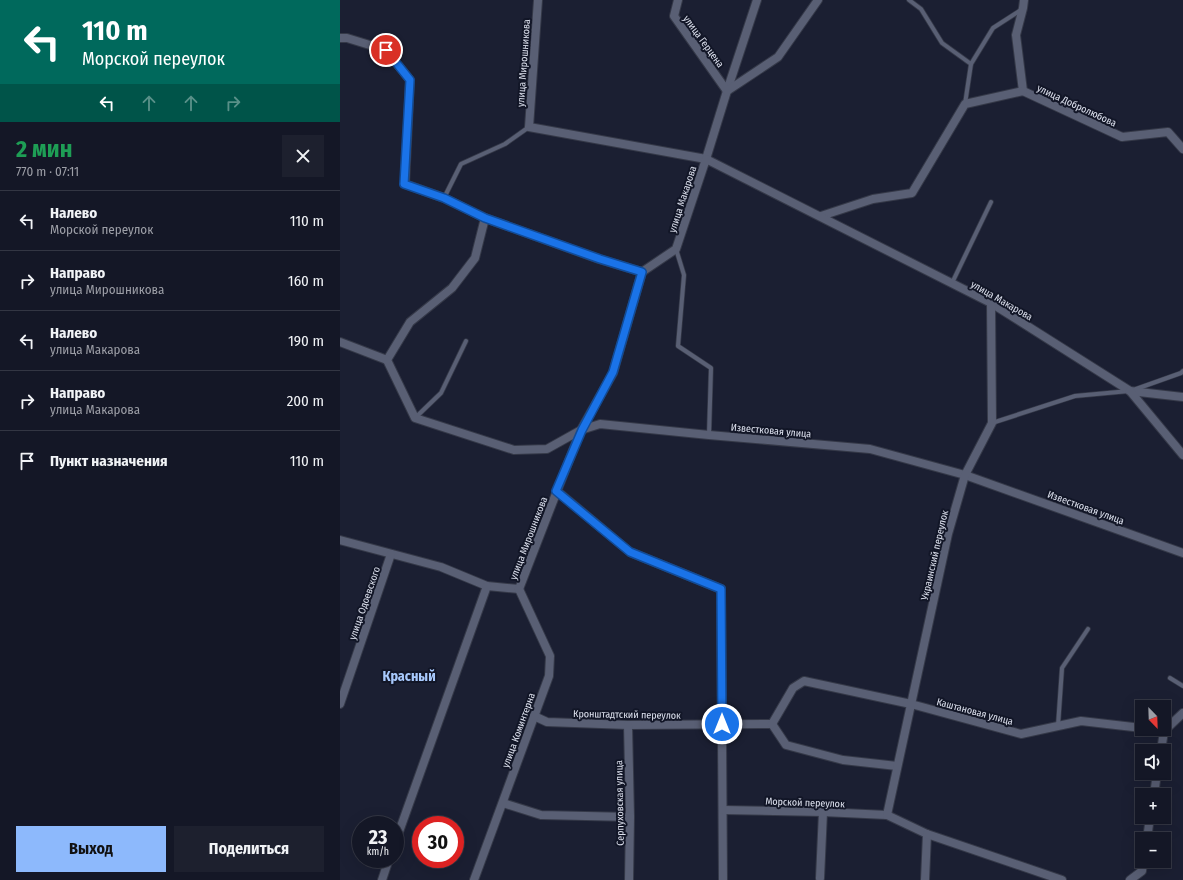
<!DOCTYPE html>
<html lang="ru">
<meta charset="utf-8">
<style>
body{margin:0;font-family:"Fira Sans Condensed",sans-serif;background:#1d202e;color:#f1f3f6;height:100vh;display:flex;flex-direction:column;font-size:15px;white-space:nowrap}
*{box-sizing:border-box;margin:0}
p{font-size:13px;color:#9d9fa7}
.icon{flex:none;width:22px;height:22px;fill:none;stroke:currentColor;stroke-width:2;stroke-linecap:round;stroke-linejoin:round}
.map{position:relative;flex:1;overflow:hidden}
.drawer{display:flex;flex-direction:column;background:#141726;width:340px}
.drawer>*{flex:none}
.top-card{background:#00695c;color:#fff;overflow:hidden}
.needle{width:26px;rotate:157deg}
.buttons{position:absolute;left:795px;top:700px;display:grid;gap:8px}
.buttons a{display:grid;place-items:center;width:36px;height:36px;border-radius:0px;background:#141726;box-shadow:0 4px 16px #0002,0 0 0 1px #333643;font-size:20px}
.speed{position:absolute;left:12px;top:816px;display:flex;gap:8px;font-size:20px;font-weight:700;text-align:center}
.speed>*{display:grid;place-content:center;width:52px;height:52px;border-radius:50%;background:#141726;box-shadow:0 4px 16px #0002,0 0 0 1px #333643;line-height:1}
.speed small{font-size:10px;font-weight:400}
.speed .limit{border:6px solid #d22;background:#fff;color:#111}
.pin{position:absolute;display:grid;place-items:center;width:34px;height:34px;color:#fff;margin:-17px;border:2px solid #fff;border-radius:50%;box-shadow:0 1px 4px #0007}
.me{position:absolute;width:44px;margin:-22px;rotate:0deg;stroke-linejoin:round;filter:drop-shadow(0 0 3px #0008)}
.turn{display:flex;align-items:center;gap:14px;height:84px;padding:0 16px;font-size:18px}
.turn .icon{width:52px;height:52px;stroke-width:2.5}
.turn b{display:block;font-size:28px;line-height:34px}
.lanes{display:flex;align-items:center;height:38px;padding:0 16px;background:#0003;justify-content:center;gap:20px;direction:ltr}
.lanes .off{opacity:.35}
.round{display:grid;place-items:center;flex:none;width:42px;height:42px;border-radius:0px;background:#1d202e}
.summary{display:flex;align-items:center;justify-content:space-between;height:68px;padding:0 16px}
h1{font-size:24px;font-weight:700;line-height:30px;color:#1e9e55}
.action{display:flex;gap:8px;margin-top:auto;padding:8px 16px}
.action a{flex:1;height:46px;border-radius:0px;background:#8db9fc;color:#111;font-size:16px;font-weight:700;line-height:46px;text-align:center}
.action a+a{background:#1d202e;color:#f1f3f6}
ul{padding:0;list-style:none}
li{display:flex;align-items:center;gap:12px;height:60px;padding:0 16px;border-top:1px solid #333643}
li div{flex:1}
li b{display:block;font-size:15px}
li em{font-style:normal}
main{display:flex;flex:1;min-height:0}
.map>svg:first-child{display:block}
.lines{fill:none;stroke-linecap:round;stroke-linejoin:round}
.lane-casing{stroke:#353948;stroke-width:5.5}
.street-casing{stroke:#353948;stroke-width:10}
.lane{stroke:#595f74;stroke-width:4}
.street{stroke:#595f74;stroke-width:8}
.route-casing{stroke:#114b97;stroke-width:10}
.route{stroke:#1a73e8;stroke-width:7}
.labels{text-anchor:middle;stroke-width:4;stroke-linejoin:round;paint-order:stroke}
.street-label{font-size:10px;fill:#dde1ee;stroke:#121627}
.district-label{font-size:14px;font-weight:bold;fill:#a8c9fc;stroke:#121627}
</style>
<main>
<section class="drawer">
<div class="top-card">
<div class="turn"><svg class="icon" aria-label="left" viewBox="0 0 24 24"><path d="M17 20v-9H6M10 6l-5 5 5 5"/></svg><div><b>110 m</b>Морской переулок</div></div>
<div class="lanes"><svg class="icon" aria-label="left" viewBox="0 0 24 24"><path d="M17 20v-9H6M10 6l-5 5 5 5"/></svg><svg class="icon off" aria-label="ahead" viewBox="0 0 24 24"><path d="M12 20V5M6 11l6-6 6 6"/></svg><svg class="icon off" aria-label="ahead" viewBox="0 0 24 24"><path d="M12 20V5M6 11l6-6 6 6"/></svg><svg class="icon off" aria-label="right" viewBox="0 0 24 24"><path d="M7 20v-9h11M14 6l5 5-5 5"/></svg></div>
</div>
<div class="summary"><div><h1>2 мин</h1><p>770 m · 07:11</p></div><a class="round"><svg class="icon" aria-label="close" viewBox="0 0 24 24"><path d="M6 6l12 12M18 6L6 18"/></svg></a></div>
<ul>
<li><svg class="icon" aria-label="left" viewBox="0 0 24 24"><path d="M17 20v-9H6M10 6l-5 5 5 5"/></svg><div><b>Налево</b><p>Морской переулок</p></div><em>110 m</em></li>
<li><svg class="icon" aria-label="right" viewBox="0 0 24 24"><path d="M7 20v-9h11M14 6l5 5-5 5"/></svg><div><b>Направо</b><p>улица Мирошникова</p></div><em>160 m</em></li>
<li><svg class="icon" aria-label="left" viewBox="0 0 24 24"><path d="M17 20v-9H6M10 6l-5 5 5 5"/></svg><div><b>Налево</b><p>улица Макарова</p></div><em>190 m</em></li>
<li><svg class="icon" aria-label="right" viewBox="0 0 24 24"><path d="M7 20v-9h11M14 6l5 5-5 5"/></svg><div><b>Направо</b><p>улица Макарова</p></div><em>200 m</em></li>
<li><svg class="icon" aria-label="arrive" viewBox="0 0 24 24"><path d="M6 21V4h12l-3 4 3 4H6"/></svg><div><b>Пункт назначения</b></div><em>110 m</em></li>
</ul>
<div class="action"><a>Выход</a><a>Поделиться</a></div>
</section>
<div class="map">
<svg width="843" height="880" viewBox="0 0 843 880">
<rect width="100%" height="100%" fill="#1b1f32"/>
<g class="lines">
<defs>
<g id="lane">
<polyline points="569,0 581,9 602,43 631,64"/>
<polyline points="625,104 631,64 653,28 681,10"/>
<polyline points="104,198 121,164 165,144 189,127"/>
<polyline points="336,249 344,275 338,346 371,368 369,435"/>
<polyline points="612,283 651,202"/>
<polyline points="796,389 841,373 843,371"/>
<polyline points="75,418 101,393 126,341"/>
<polyline points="652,423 735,396 789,391"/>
<polyline points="830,678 843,686"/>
<polyline points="718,726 722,668 748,629"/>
</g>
<g id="street">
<polyline points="198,0 189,127 366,159 387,91 417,0"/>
<polyline points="338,0 334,16 387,91 438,57 478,0"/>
<polyline points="684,0 683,8 676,35 683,91 782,137 828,132 843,149"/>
<polyline points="0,38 7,38 46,50 70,80 65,184 104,198 145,218 259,259 302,272"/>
<polyline points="481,216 533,199 572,193 625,104 683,91"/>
<polyline points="145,218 135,258 112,288 70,322 47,360 75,418 174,450 207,449 241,430 260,424 369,435 530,449 625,475 843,553"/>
<polyline points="302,272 336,249 366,159 651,303 790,391 843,397"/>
<polyline points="0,342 47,360"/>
<polyline points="790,391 843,455"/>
<polyline points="217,491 290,552 381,589 383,880"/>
<polyline points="0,540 101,567 147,586 179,589"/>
<polyline points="179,589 217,491 241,430 273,373 302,272"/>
<polyline points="0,704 51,554"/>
<polyline points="194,716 207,722 288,725 432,724 446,745 503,760 557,766"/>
<polyline points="432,724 453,688 464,681 571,704 681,734 741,721 802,728"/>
<polyline points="288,725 290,817 289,880"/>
<polyline points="807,729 824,731 843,713"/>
<polyline points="821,751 824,731"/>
<polyline points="814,795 817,773"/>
<polyline points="163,803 201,815 290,817"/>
<polyline points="383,810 483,812 547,815 587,834 585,880"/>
<polyline points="547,815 608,534 625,475 652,423 651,303"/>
<polyline points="587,834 722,880"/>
<polyline points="807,839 810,817"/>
<polyline points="55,843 147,586"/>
<polyline points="480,878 483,812"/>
<polyline points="42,880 49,859"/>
<polyline points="134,880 209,676 210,656 179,589"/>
<polyline points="790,880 802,871 803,861"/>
</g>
</defs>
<use href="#lane" class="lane-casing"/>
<use href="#street" class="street-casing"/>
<use href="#lane" class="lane"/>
<use href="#street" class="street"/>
</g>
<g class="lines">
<defs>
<polyline id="route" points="46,50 70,80 64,184 104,198 145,218 260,259 302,272 273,372 242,430 216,491 290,552 381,589 382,724"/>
</defs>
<use href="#route" class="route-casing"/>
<use href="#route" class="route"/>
</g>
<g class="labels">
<g class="street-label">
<text transform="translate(364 41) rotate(54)" y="4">улица Герцена</text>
<text transform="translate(183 63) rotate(-86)" y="4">улица Мирошникова</text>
<text transform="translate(737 105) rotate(25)" y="4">улица Добролюбова</text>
<text transform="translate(342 199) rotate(-72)" y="4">улица Макарова</text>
<text transform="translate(662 300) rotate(30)" y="4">улица Макарова</text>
<text transform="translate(431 430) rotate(5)" y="4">Известковая улица</text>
<text transform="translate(746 507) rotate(20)" y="4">Известковая улица</text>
<text transform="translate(188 538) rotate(-69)" y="4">улица Мирошникова</text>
<text transform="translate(594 555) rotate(-77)" y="4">Украинский переулок</text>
<text transform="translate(24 603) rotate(-71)" y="4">улица Одоевского</text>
<text transform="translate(635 711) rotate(15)" y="4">Каштановая улица</text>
<text transform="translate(287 714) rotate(1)" y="4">Кронштадтский переулок</text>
<text transform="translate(178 730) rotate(-70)" y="4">улица Коминтерна</text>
<text transform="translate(465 802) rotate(2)" y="4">Морской переулок</text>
<text transform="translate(279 803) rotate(-91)" y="4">Серпуховская улица</text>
</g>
<g class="district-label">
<text x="69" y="681">Красный</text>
</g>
</g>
</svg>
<div class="buttons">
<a><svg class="needle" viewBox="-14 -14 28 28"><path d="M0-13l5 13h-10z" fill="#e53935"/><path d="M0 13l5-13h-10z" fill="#9d9fa7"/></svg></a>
<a><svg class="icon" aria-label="sound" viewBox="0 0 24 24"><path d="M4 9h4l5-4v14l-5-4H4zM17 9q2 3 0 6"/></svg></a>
<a>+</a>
<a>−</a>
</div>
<div class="speed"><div>23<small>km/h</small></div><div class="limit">30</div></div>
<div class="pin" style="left:46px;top:50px;background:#d93025"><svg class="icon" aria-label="arrive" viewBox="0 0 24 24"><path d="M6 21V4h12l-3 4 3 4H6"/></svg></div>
<svg class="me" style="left:382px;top:724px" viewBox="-20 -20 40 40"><circle r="17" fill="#1a73e8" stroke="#fff" stroke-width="3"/><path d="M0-11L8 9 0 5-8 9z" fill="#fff"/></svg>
</div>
</main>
